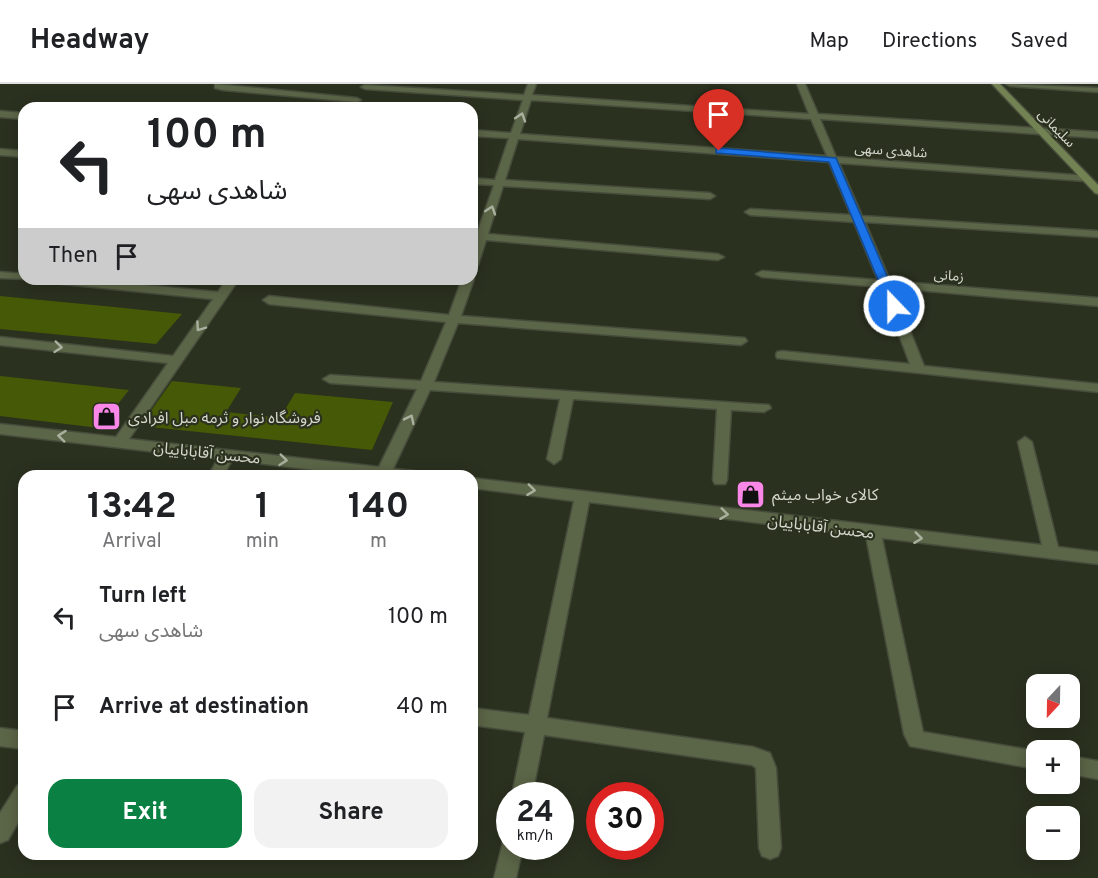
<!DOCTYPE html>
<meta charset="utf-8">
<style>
body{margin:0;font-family:Overpass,"Noto Sans Arabic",sans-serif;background:#f2f2f2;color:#202124;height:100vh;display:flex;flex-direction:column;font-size:22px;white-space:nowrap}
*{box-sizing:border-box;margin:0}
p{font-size:20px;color:#757577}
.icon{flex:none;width:33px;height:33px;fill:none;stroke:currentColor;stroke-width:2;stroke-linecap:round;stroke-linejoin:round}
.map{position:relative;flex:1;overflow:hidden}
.details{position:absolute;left:18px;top:386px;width:460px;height:390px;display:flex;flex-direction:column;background:#fff;border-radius:18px;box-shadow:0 3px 15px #0003}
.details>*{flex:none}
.top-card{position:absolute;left:18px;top:18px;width:460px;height:183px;border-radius:18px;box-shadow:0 3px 15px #0003;background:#fff;color:#202124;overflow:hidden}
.needle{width:39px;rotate:202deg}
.fabs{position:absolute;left:1026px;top:590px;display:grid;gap:12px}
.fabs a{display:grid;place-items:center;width:54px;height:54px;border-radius:12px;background:#fff;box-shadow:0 3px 15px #0003;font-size:30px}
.speed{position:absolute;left:496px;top:698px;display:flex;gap:12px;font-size:30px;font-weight:700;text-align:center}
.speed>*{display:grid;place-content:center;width:78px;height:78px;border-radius:50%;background:#fff;box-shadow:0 3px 15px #0003;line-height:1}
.speed small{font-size:15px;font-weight:400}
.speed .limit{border:9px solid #d22;background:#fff;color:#111}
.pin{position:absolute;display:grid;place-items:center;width:51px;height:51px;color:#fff;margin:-62px -26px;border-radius:50% 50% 50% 0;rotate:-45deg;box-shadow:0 0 6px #0007}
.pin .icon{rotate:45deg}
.me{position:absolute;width:66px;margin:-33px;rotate:338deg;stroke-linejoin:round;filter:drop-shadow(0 0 4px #0008)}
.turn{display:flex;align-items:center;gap:21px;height:126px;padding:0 30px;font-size:27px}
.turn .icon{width:78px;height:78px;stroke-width:2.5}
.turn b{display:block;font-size:42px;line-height:51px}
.then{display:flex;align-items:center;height:57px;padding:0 30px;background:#0003;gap:12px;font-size:22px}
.eta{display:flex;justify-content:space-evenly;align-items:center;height:102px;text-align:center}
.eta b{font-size:36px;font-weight:700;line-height:42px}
.primary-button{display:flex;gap:12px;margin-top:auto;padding:12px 30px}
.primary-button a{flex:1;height:69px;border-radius:18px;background:#0b8043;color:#fff;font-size:24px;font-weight:700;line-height:69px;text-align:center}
.primary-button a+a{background:#f2f2f2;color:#202124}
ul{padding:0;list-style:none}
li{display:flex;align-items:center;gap:18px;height:90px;padding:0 30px}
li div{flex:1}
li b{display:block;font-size:22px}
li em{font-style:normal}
header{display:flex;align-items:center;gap:36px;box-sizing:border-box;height:84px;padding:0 30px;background:#fff;border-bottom:2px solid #e0e0e0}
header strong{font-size:28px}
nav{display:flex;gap:33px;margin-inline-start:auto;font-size:21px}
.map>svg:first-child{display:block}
.building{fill:#465906}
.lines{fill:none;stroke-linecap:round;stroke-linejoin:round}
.street-casing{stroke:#464c3b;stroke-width:3}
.secondary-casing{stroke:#464c3b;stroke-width:3}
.street{fill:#5b6547;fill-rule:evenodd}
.secondary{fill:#738253;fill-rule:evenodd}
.oneway{stroke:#aab09e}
.route{fill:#1a73e8;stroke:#114b97;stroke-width:1.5}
.labels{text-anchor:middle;stroke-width:4.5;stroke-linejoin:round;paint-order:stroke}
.far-street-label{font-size:14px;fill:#d4d8cd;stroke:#2b311f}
.poi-label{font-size:16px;fill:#d4d8cd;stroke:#2b311f;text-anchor:start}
.street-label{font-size:16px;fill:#d4d8cd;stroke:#2b311f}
</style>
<header>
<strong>Headway</strong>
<nav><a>Map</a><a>Directions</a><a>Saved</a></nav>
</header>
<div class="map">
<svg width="1098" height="794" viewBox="0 0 1098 794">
<rect width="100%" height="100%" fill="#2b311f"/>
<g class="building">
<polygon points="0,212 114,223 182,230 156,260 0,245"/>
<polygon points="0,292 19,294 129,306 99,344 0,332"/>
<polygon points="172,297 241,304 226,328 280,334 295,309 393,318 372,366 150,343 146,334"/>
</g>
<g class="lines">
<defs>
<g id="street">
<polygon points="215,0 357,14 361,16 357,18 223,6 215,4"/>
<path d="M528,0H536L532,11L809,30L797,0H805L818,30L1098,48V54L820,35L836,73L1088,92L1090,94L1085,97L839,79L862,132L1098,147V153L865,138L890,197L1098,214V222L893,204L924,282L1098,300V308L777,274L776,271L777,268L782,267L910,280L881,203L762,193L756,190L762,187L878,196L854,138L750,131L745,128L750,125L851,131L829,78L518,55L505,96L710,109L715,112L710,115L503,102L488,150L718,170L724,173L718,176L486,156L478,181L472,184V163L475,155H472V149H477L494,101L472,100V94L495,96L509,54L472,52V46L511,49L523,16L365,5L361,3L365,1L524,11ZM531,16L811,35L827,72L520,50Z"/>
<polygon points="1006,0 1098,4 1098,8 1010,2"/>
<polygon points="0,27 24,29 24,35 0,33"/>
<polygon points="0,65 24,67 24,73 0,71"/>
<polygon points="0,188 24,190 24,195 28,195 0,194"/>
<polygon points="472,193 474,195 461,232 745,254 747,257 741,261 458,239 434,298 769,321 771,324 764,328 731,326 727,396 725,400 715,400 713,396 717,325 573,315 561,375 554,380 547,375 560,315 430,306 393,385 414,387 421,392 365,392 232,376 223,392 208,392 218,375 0,350 0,340 116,353 168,279 0,261 0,253 173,272 213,215 43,198 37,195 79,195 218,208 227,195 239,195 129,355 379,383 417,305 330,299 323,295 330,291 421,297 446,238 269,220 263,216 269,212 449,231 462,195"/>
<polygon points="1025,353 1032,358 1058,463 1098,468 1098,480 882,454 923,648 1036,667 1036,685 910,662 904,650 866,452 589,418 547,634 753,663 770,669 776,684 781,764 778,772 770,775 762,772 759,764 756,684 752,681 544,651 532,711 512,711 525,648 472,641 472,624 529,631 574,417 472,404 472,394 1042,461 1018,358"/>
<polygon points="0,644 24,647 24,665 0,662"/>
<polygon points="1070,672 1098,677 1098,695 1070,690"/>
<polygon points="24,699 24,728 8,756 0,759 0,729 17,702"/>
<polygon points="510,752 510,762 523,762 516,794 494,794 504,754"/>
</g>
<polygon id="secondary" points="992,0 1000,0 1098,101 1098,110 1095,109"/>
</defs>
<use href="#street" class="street-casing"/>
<use href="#secondary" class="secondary-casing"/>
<use href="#street" class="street"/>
<use href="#secondary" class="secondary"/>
</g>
<defs><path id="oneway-chevron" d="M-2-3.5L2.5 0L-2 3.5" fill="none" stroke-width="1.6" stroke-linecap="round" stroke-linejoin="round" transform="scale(1.5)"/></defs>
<g class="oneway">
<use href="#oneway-chevron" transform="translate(521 33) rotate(-72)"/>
<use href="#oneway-chevron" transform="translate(491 126) rotate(-72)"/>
<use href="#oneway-chevron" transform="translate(200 243) rotate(125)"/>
<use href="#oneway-chevron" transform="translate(58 263) rotate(6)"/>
<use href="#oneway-chevron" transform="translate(410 335) rotate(-64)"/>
<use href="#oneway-chevron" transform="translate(62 352) rotate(-174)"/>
<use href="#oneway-chevron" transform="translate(283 376) rotate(6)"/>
<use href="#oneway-chevron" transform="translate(531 406) rotate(7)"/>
<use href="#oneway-chevron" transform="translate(724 430) rotate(7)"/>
<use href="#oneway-chevron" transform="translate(918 454) rotate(7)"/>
</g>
<polygon class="route" points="719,64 836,74 900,222 898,224 891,224 889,222 829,78 716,69 716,65"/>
<defs>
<symbol id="shop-square" viewBox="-11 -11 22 22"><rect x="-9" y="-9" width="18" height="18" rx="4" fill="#f987e8" stroke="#2b311f"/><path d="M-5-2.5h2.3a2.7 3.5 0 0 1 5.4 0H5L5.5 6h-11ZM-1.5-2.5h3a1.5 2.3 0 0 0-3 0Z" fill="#111"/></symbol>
</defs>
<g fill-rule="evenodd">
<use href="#shop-square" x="90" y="316" width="33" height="33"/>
<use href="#shop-square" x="734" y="394" width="33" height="33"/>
</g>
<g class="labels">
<g class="far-street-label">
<text transform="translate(1057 44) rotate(46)" y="5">سلیمانی</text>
<text transform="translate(891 66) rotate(4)" y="5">شاهدی سهی</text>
<text transform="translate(949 191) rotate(5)" y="5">زمانی</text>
</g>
<g class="poi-label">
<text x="128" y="339">فروشگاه نوار و ثرمه مبل افرادی</text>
<text x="772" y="416">کالای خواب میثم</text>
</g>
<g class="street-label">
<text transform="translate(207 368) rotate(6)" y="6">محسن آقاباباییان</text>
<text transform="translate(821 442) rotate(7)" y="6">محسن آقاباباییان</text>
</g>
</g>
</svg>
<div class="fabs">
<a><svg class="needle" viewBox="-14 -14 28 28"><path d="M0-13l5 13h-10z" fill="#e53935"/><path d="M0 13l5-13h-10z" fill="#757577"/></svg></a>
<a>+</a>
<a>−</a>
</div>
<div class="speed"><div>24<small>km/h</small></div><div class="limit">30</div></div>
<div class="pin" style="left:719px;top:67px;background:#d93025"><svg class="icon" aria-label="arrive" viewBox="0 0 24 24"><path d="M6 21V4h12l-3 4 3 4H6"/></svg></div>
<svg class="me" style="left:894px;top:222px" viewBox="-20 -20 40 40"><circle r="17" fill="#1a73e8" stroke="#fff" stroke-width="3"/><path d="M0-11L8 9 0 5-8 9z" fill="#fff"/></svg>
<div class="top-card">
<div class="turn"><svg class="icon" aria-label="left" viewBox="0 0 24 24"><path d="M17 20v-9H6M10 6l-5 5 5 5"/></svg><div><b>100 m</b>شاهدی سهی</div></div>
<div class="then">Then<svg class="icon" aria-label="arrive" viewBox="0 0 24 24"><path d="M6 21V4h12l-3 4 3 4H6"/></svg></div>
</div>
<section class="details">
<div class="eta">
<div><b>13:42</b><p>Arrival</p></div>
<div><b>1</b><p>min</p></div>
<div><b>140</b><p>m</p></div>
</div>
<ul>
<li><svg class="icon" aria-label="left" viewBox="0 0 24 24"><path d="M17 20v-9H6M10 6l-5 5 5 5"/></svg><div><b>Turn left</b><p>شاهدی سهی</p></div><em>100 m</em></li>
<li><svg class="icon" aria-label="arrive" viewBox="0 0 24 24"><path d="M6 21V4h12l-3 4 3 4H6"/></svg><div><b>Arrive at destination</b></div><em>40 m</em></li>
</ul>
<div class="primary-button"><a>Exit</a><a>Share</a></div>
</section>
</div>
